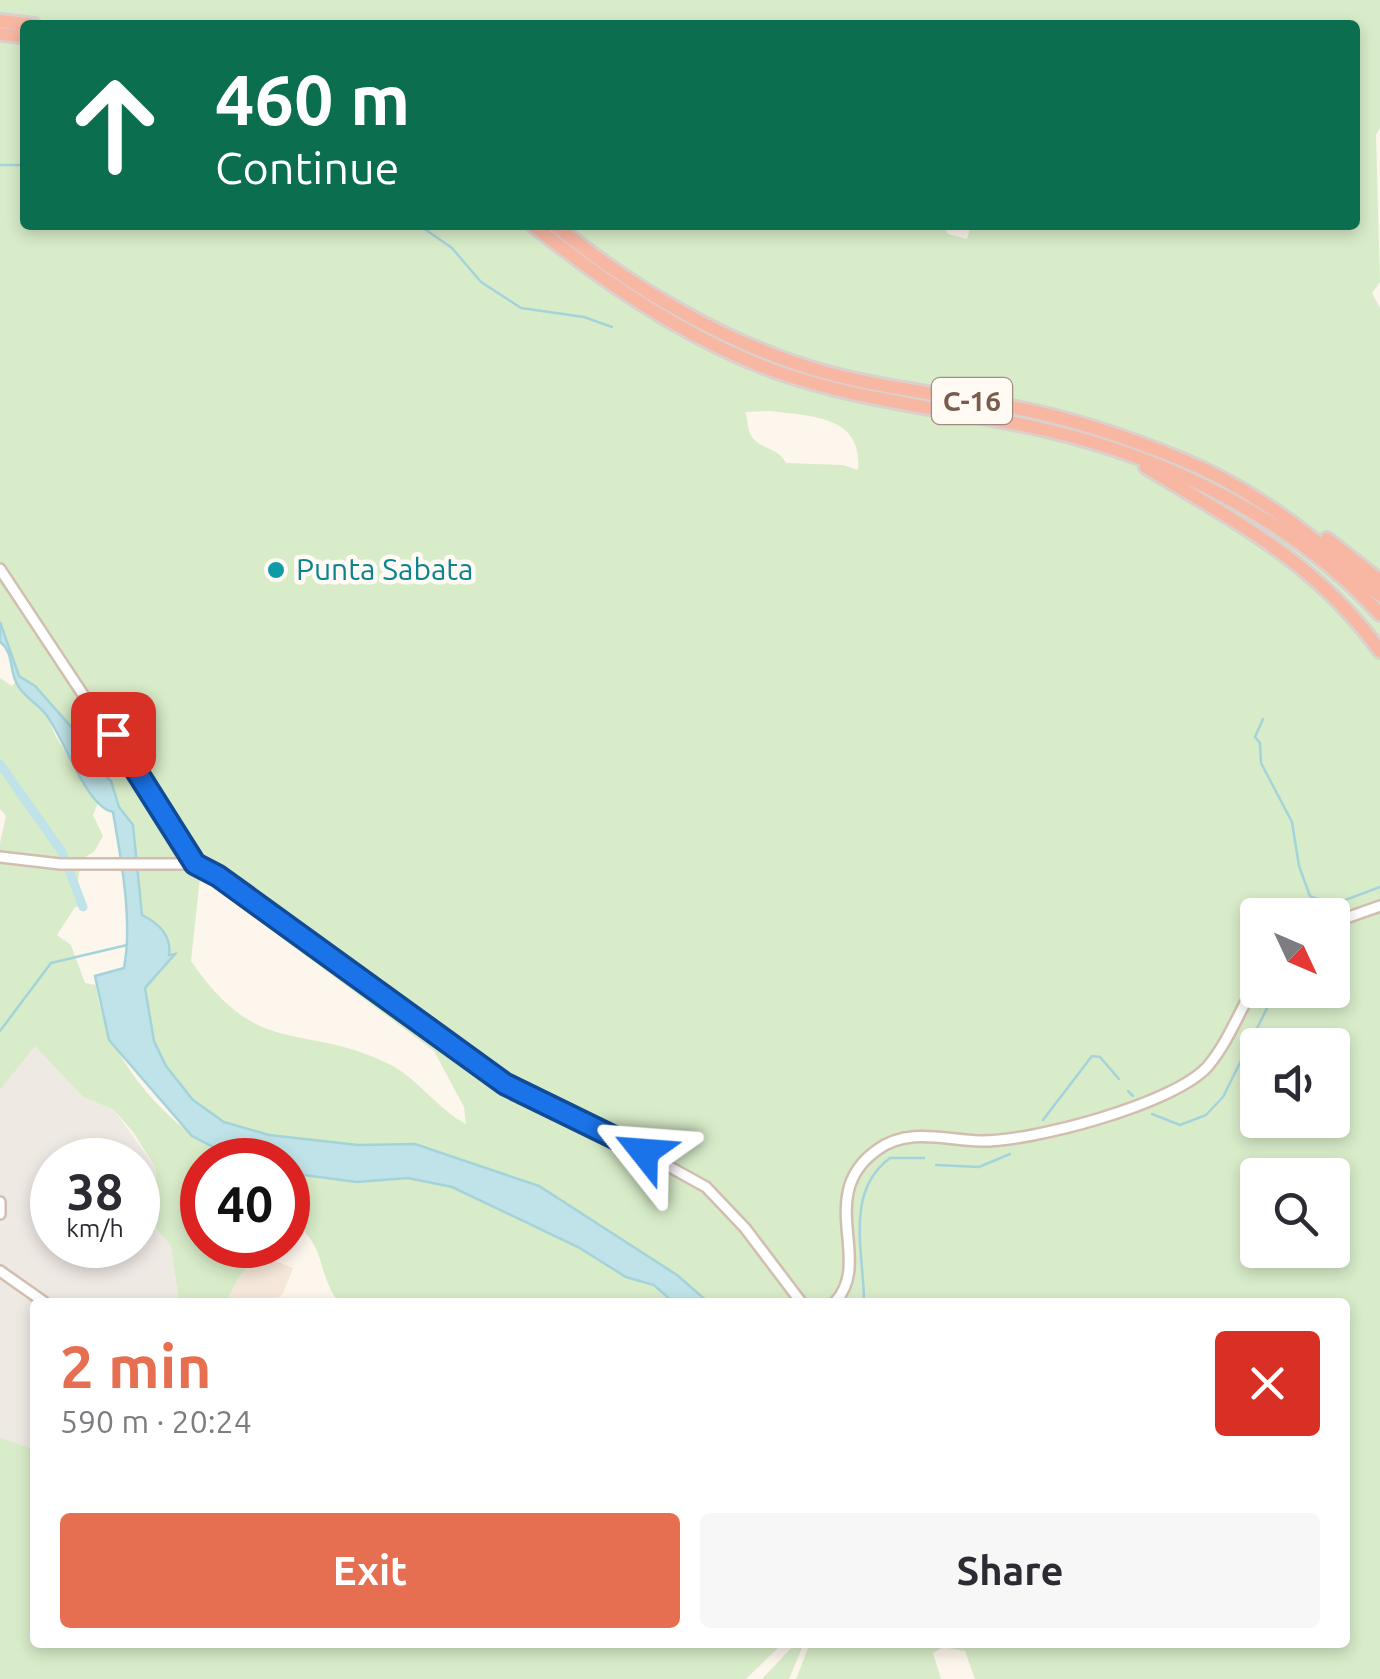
<!DOCTYPE html>
<meta charset="utf-8">
<style>
body{margin:0;font-family:Ubuntu,sans-serif;background:#f7f7f7;color:#2b2b33;height:100vh;display:flex;flex-direction:column;font-size:38px;white-space:nowrap}
*{box-sizing:border-box;margin:0}
p{font-size:32px;color:#7c7c81}
.icon{flex:none;width:55px;height:55px;fill:none;stroke:currentColor;stroke-width:2;stroke-linecap:round;stroke-linejoin:round}
.map{position:relative;flex:1;overflow:hidden}
.details{position:absolute;left:30px;top:1298px;width:1320px;height:350px;display:flex;flex-direction:column;background:#fff;border-radius:10px;box-shadow:0 5px 15px #0003}
.details>*{flex:none}
.banner{position:absolute;left:20px;top:20px;width:1340px;height:210px;border-radius:10px;box-shadow:0 5px 15px #0003;background:#0b6e4f;color:#fff;overflow:hidden}
.needle{width:65px;rotate:134deg}
.tools{position:absolute;left:1240px;top:898px;display:grid;gap:20px}
.tools a{display:grid;place-items:center;width:110px;height:110px;border-radius:10px;background:#fff;box-shadow:0 5px 15px #0003;font-size:50px}
.speed{position:absolute;left:30px;top:1138px;display:flex;gap:20px;font-size:50px;font-weight:700;text-align:center}
.speed>*{display:grid;place-content:center;width:130px;height:130px;border-radius:50%;background:#fff;box-shadow:0 5px 15px #0003;line-height:1}
.speed small{font-size:25px;font-weight:400}
.speed .limit{border:15px solid #d22;background:#fff;color:#111}
.pin{position:absolute;display:grid;place-items:center;width:85px;height:85px;color:#fff;margin:-42px;border-radius:20px;box-shadow:0 5px 15px #0006}
.me{position:absolute;width:110px;margin:-55px;rotate:298deg;stroke-linejoin:round;filter:drop-shadow(0 0 8px #0008)}
.turn{display:flex;align-items:center;gap:35px;height:210px;padding:0 30px;font-size:45px}
.turn .icon{width:130px;height:130px;stroke-width:2.5}
.turn b{display:block;font-size:70px;line-height:85px}
.round{display:grid;place-items:center;flex:none;width:105px;height:105px;border-radius:10px;background:#f7f7f7}
.headline{display:flex;align-items:center;justify-content:space-between;height:170px;padding:0 30px}
h1{font-size:60px;font-weight:700;line-height:75px;color:#e76f51}
.cta{display:flex;gap:20px;margin-top:auto;padding:20px 30px}
.cta a{flex:1;height:115px;border-radius:10px;background:#e76f51;color:#fff;font-size:40px;font-weight:700;line-height:115px;text-align:center}
.cta a+a{background:#f7f7f7;color:#2b2b33}
.map>svg:first-child{display:block}
.residential{fill:#f5e8da}
.industrial{fill:#efe9e4}
.green{fill:#d8ecc9;fill-rule:evenodd}
.water{fill:#bfe3e8;stroke:#a5d3da;stroke-width:2.5}
.lines{fill:none;stroke-linecap:round;stroke-linejoin:round}
.stream{stroke:#a5d3da;stroke-width:2.5}
.canal{stroke:#bfe3e8;stroke-width:9}
.minor-casing{stroke:#d1beb0;stroke-width:14}
.highway-casing{stroke:#dad1cd;stroke-width:18}
.minor{stroke:#fff;stroke-width:9}
.highway{stroke:#f7b7a3;stroke-width:12}
.route-casing{stroke:#114b97;stroke-width:25}
.route{stroke:#1a73e8;stroke-width:18}
.culture-dot{fill:#0f9aa8;stroke:#fffaf3;stroke-width:4}
.labels{text-anchor:middle;stroke-width:9;stroke-linejoin:round;paint-order:stroke}
.shield{fill:#fffaf3;stroke:#a28b7f;stroke-width:2.5}
.shield-label{font-size:28px;font-weight:bold;fill:#7a5c4d}
.culture-label{font-size:30px;fill:#0d838f;stroke:#fffaf3;text-anchor:start}
</style>
<div class="map">
<svg width="1380" height="1679" viewBox="0 0 1380 1679">
<rect width="100%" height="100%" fill="#fdf6ec"/>
<polygon class="residential" points="260,1255 293,1268 283,1293 275,1302 226,1302 240,1275"/>
<polygon class="industrial" points="35,1045 83,1097 114,1110 156,1168 157,1190 138,1205 138,1160 52,1160 52,1245 138,1245 138,1206 171,1246 179,1302 35,1302 35,1450 0,1437 0,1090"/>
<g class="green">
<path d="M0,0H1380V128L1376,135L1380,282L1372,293L1380,308V1679H975L965,1651L943,1647L933,1653L941,1679H796L810,1643L1345,1642V1302H708L599,1223L415,1144L358,1145L269,1135L224,1122L193,1100L166,1066L154,1041L145,988L169,956L154,921L142,915L133,825L119,807L111,781L90,761L73,729L35,686L19,676L0,622ZM25,25H1355V225H971L967,239L948,234L943,225H25ZM771,411C812,417 863,415 858,470L843,465L786,463C778,447 762,450 752,437C746,429 749,420 745,412ZM200,877L434,1051L464,1107L466,1124C437,1109 417,1077 387,1063C299,1021 259,1060 191,961ZM1258,915H1332V990H1258ZM1258,1045H1332V1120H1258ZM1258,1175H1332V1250H1258Z"/>
<path d="M0,678L12,686L16,682L46,714L57,739L98,803L93,815L103,836L94,852L81,859L78,882L86,906L75,907L57,935L71,945L85,983L96,985C104,1057 171,1135 239,1160H202C202,1191 197,1216 196,1246L260,1245V1255L240,1275L226,1302H179L171,1246L138,1206L156,1190V1168L133,1132L114,1110L83,1097L35,1046L0,1090V843L6,816L0,809Z"/>
<path d="M288,1173L357,1182L408,1178L452,1187L578,1247L626,1277L654,1285L673,1302H338C313,1264 330,1249 288,1217Z"/>
<polygon points="0,1437 35,1450 35,1642 783,1643 746,1679 0,1679"/>
<polygon points="796,1643 804,1643 789,1679 762,1679"/>
</g>
<path class="water" d="M0,622L19,676L35,686L73,729L90,761L111,781L119,807L133,825L142,915C158,923 172,936 169,955L175,954L145,988L154,1041L166,1066L193,1100L224,1122L269,1135L358,1145L415,1144L539,1186L677,1275L708,1302H673L654,1285L626,1277L578,1247L452,1187L408,1178L357,1182L288,1173V1160H239L192,1136L109,1040L95,976L124,968C133,919 121,860 113,812C85,807 63,733 44,712C35,702 23,696 17,684C9,670 14,652 0,642Z"/>
<g class="lines">
<g class="stream">
<polyline points="0,165 25,165"/>
<polyline points="419,225 452,248 481,282 521,308 584,317 612,327"/>
<polyline points="1263,719 1255,737 1260,743 1261,763 1292,822 1299,866 1310,896 1332,905 1380,887"/>
<polyline points="1324,915 1327,907"/>
<polyline points="0,1031 51,963 127,945"/>
<polyline points="1128,1091 1133,1096"/>
<polyline points="1152,1114 1180,1125 1206,1115 1223,1097 1276,990"/>
<polyline points="1043,1120 1092,1056 1100,1057 1119,1079"/>
<polyline points="936,1165 979,1167 1010,1154"/>
<path d="M864,1302C864,1253 844,1192 890,1158H924"/>
</g>
<polyline class="canal" points="0,764 62,852 83,907"/>
<defs>
<g id="minor">
<polyline points="0,569 195,864"/>
<polyline points="0,857 60,864 195,864 207,869 505,1084 594,1125 706,1187 745,1228 801,1302"/>
<polyline points="1332,923 1380,906"/>
<polyline points="0,1202 0,1214"/>
<polyline points="0,1271 44,1302"/>
<path d="M835,1302C874,1261 814,1195 877,1150C908,1127 945,1140 980,1141C1031,1142 1175,1104 1208,1066C1229,1041 1241,1007 1258,980"/>
</g>
<g id="highway">
<polyline points="0,21 34,25"/>
<polyline points="0,34 25,36"/>
<path d="M533,225C605,283 686,338 772,370C860,402 955,409 1046,430C1169,458 1294,521 1380,614"/>
<path d="M555,225C633,289 729,346 827,373C890,390 957,396 1021,409C1076,420 1129,438 1180,459C1256,489 1319,542 1380,595"/>
<path d="M1146,467C1236,522 1317,563 1380,651"/>
<polyline points="1327,539 1380,581"/>
</g>
</defs>
<use href="#minor" class="minor-casing"/>
<use href="#highway" class="highway-casing"/>
<use href="#minor" class="minor"/>
<use href="#highway" class="highway"/>
</g>
<g class="lines">
<defs>
<polyline id="route" points="113,734 195,864 218,876 505,1084 644,1152"/>
</defs>
<use href="#route" class="route-casing"/>
<use href="#route" class="route"/>
</g>
<circle class="culture-dot" cx="276" cy="570" r="10"/>
<g class="labels">
<rect class="shield" x="932" y="378" width="80" height="46" rx="8"/>
<g class="shield-label">
<text x="972" y="411">C-16</text>
</g>
<g class="culture-label">
<text x="296" y="580">Punta Sabata</text>
</g>
</g>
</svg>
<div class="tools">
<a><svg class="needle" viewBox="-14 -14 28 28"><path d="M0-13l5 13h-10z" fill="#e53935"/><path d="M0 13l5-13h-10z" fill="#7c7c81"/></svg></a>
<a><svg class="icon" aria-label="sound" viewBox="0 0 24 24"><path d="M4 9h4l5-4v14l-5-4H4zM17 9q2 3 0 6"/></svg></a>
<a><svg class="icon" aria-label="search" viewBox="0 0 24 24"><circle cx="10" cy="10" r="6"/><path d="M15 15l6 6"/></svg></a>
</div>
<div class="speed"><div>38<small>km/h</small></div><div class="limit">40</div></div>
<div class="pin" style="left:113px;top:734px;background:#d93025"><svg class="icon" aria-label="arrive" viewBox="0 0 24 24"><path d="M6 21V4h12l-3 4 3 4H6"/></svg></div>
<svg class="me" style="left:644px;top:1152px" viewBox="-20 -20 40 40"><path d="M0-17L14 15 0 8-14 15z" fill="#1a73e8" stroke="#fff" stroke-width="4"/></svg>
<div class="banner">
<div class="turn"><svg class="icon" aria-label="ahead" viewBox="0 0 24 24"><path d="M12 20V5M6 11l6-6 6 6"/></svg><div><b>460 m</b>Continue</div></div>
</div>
<section class="details">
<div class="headline"><div><h1>2 min</h1><p>590 m · 20:24</p></div><a class="round" style="background:#d93025;color:#fff"><svg class="icon" aria-label="close" viewBox="0 0 24 24"><path d="M6 6l12 12M18 6L6 18"/></svg></a></div>
<div class="cta"><a>Exit</a><a>Share</a></div>
</section>
</div>
